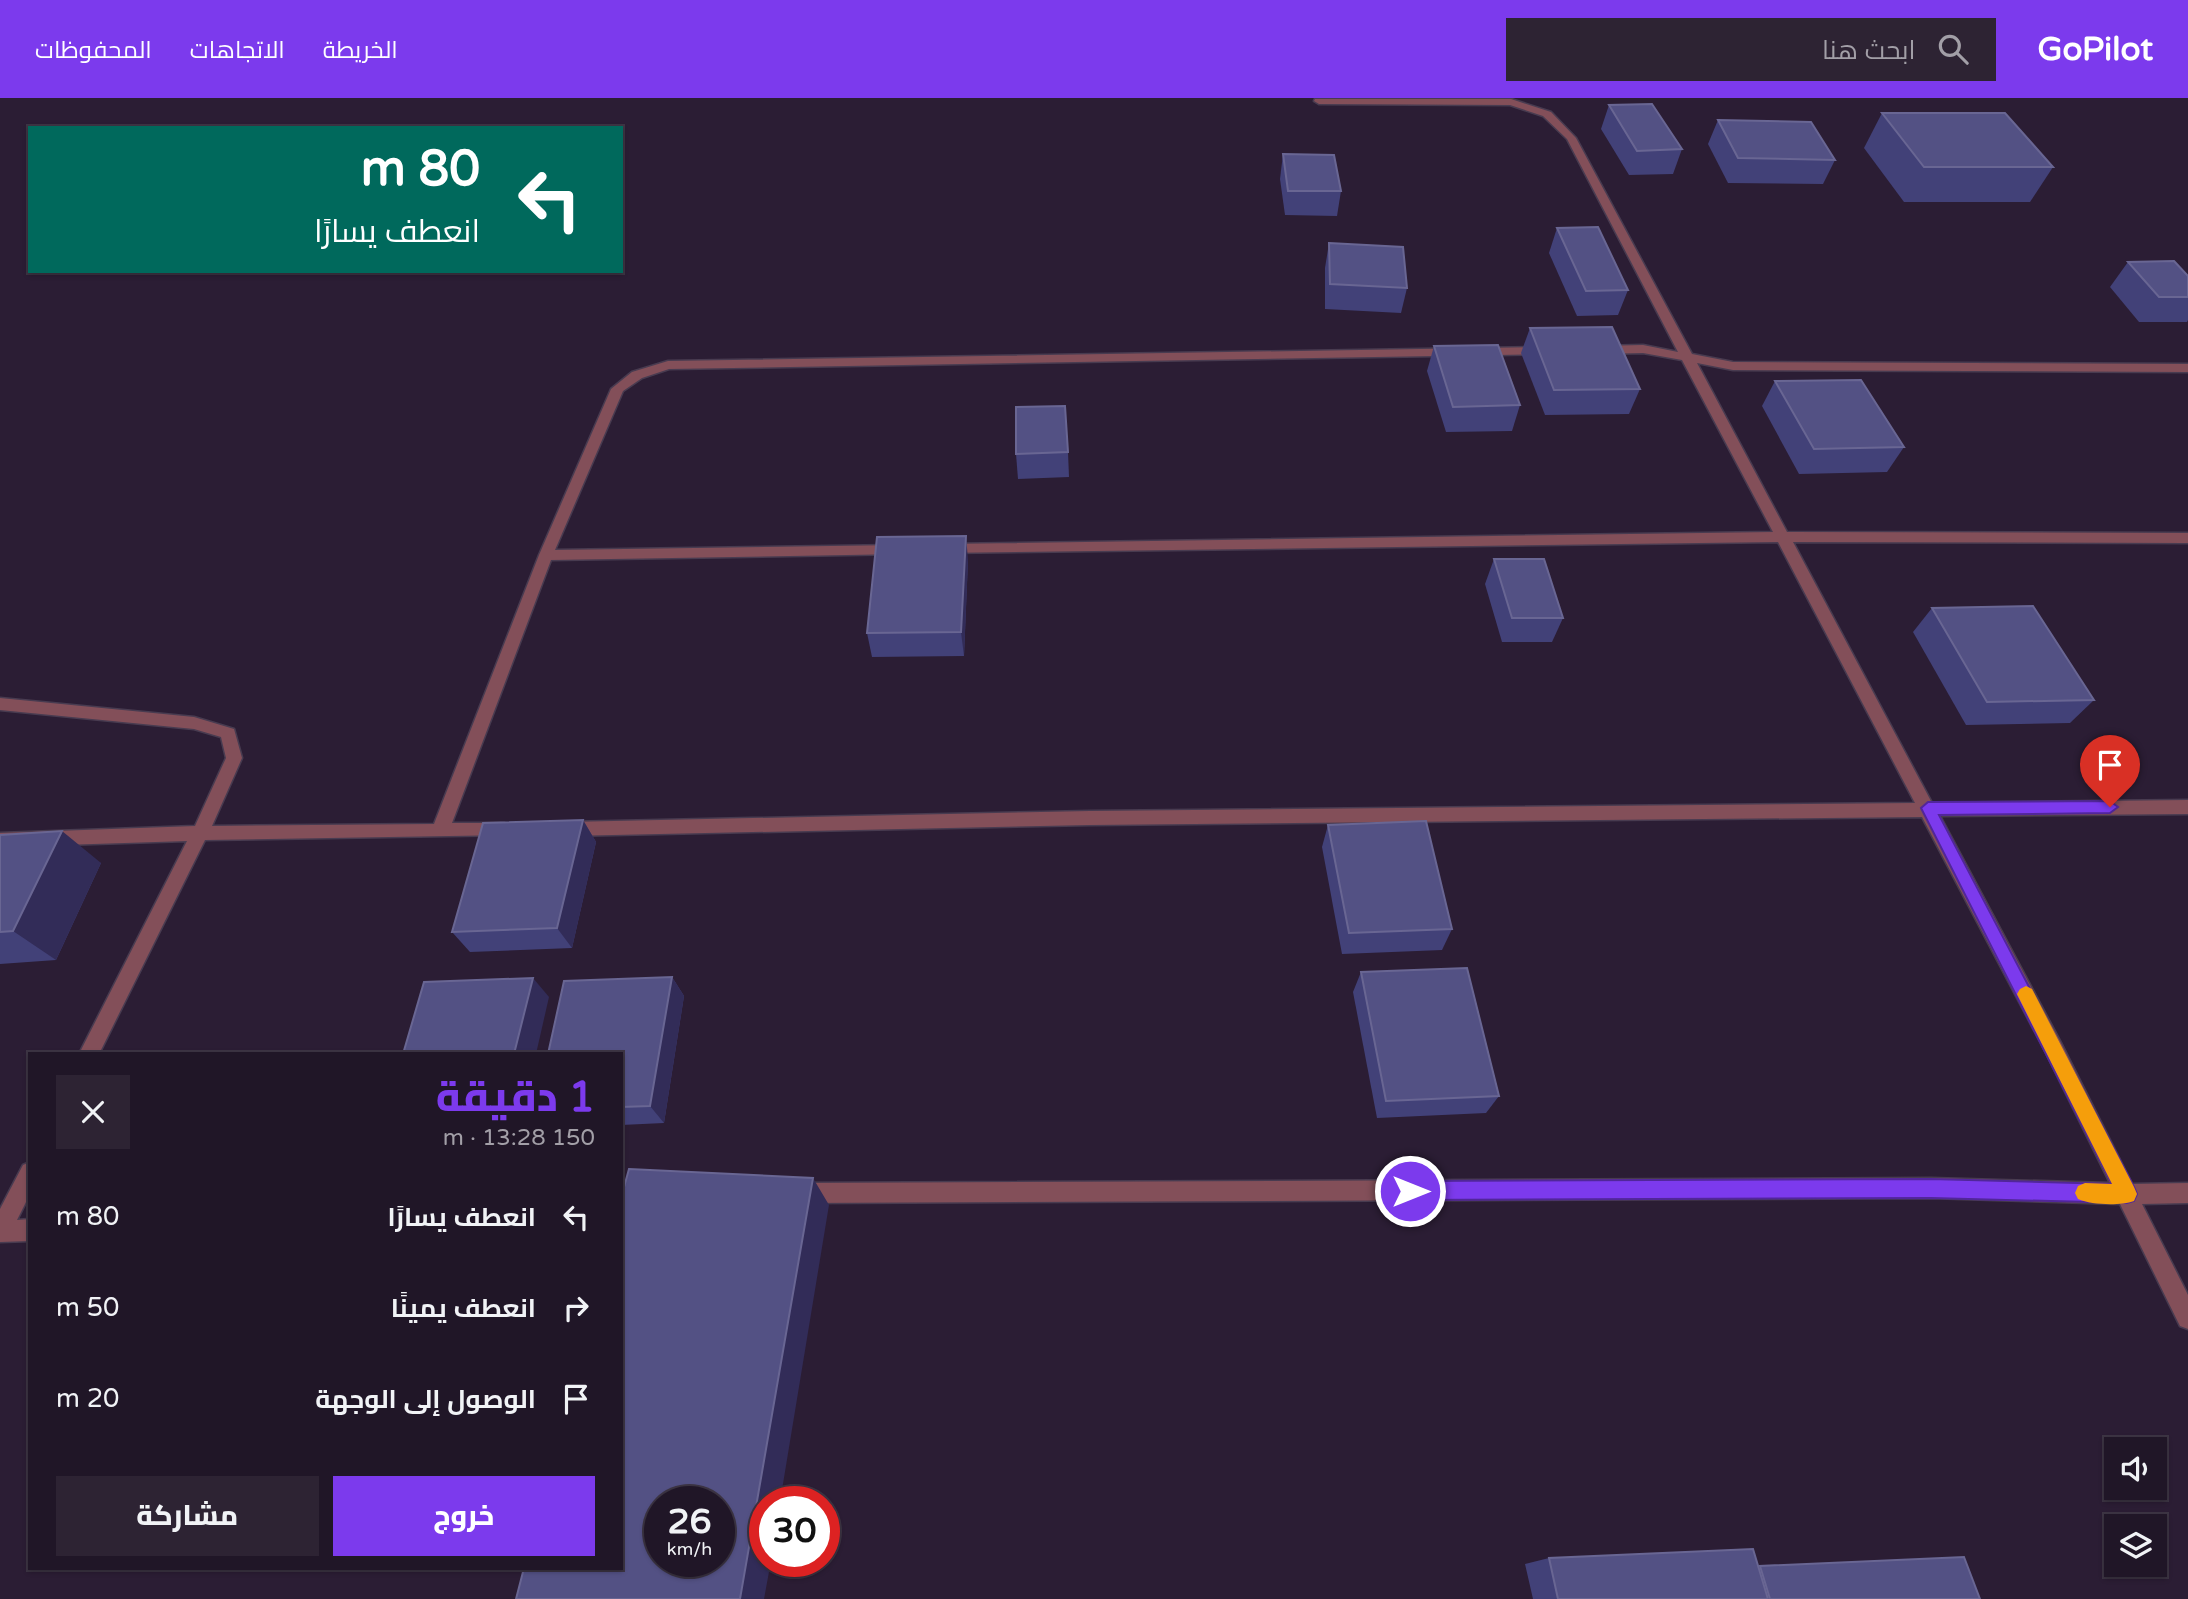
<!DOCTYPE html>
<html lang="ar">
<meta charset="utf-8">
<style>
body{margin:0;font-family:"Varela Round",Cairo,sans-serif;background:#2d2333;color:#f1f3f6;direction:rtl;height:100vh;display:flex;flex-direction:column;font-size:26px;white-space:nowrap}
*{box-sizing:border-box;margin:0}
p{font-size:23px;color:#a29fa7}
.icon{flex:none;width:38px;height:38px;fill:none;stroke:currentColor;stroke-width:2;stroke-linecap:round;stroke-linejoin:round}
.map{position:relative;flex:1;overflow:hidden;direction:ltr}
.side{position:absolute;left:28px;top:954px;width:595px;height:518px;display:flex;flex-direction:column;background:#201627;border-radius:0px;box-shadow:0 2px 5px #0004,0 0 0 2px #3d3544;direction:rtl}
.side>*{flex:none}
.hud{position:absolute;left:28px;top:28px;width:595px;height:147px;border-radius:0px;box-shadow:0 2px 5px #0004,0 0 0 2px #3d3544;direction:rtl;background:#00695c;color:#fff;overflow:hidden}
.buttons{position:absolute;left:2104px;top:1339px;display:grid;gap:14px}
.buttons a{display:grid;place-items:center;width:63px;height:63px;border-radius:0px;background:#201627;box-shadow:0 2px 5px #0004,0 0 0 2px #3d3544;font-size:35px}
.speed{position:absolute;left:644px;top:1388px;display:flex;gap:14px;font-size:35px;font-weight:700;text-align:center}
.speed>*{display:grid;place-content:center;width:91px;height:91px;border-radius:50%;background:#201627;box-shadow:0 2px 5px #0004,0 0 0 2px #3d3544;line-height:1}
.speed small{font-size:18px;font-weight:400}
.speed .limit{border:10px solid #d22;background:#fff;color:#111}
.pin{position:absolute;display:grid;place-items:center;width:60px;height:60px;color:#fff;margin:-72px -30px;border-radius:50% 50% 50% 0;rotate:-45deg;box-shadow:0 0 7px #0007}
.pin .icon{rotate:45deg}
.me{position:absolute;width:77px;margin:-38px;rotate:90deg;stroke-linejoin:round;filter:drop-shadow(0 0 5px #0008)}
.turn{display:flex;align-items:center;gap:24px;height:147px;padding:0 28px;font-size:32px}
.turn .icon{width:91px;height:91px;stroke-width:2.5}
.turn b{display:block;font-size:49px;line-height:60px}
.round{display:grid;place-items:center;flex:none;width:74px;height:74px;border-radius:0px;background:#2d2333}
.headline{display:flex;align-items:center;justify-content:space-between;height:119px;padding:0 28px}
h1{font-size:42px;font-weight:800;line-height:52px;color:#7c3aed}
.cta{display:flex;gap:14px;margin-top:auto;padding:14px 28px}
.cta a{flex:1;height:80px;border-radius:0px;background:#7c3aed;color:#fff;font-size:28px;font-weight:800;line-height:80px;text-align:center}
.cta a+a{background:#2d2333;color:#f1f3f6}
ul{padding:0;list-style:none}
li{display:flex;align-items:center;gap:21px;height:91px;padding:0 28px}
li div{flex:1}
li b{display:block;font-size:26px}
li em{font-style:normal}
header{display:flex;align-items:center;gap:42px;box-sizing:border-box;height:98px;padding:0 35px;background:#7c3aed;color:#fff}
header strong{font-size:33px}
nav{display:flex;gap:38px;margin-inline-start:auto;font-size:24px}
.search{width:490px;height:63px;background:#2d2333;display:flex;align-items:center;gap:18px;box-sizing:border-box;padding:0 24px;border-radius:0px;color:#a29fa7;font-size:26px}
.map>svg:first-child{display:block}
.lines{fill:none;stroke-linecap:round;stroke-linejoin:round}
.minor-casing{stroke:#483b50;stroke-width:3}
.minor{fill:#834f59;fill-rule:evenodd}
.wall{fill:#424178}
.shaded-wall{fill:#322c58}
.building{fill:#535184;stroke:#696693;stroke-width:2;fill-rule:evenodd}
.route{fill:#7c3aed;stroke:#51269a;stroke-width:2}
.slow{fill:#f59e0b}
</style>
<header>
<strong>GoPilot</strong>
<div class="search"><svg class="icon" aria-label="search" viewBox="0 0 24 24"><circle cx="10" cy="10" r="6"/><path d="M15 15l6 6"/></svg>ابحث هنا</div>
<nav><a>الخريطة</a><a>الاتجاهات</a><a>المحفوظات</a></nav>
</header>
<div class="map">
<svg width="2188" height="1501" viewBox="0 0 2188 1501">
<rect width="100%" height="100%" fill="#2b1d34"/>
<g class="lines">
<defs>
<g id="minor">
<polygon points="1315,1 1511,1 1551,14 1576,40 1692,256 1733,264 2188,266 2188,274 1733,272 1697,265 1787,434 2188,435 2188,445 1793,444 1932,705 2188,702 2188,716 1940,718 2060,943 2132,1086 2188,1085 2188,1105 2142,1106 2188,1197 2188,1231 2180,1228 2120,1106 1931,1100 800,1105 793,1102 790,1095 793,1088 800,1085 1931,1080 2110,1085 2046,955 1922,719 1090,727 567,738 561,736 558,731 561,726 567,724 1090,713 1915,705 1778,444 940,455 938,451 940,447 945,446 1773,434 1682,262 1643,255 1598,256 1592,252 1598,248 1643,247 1678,254 1567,41 1543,18 1510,7 1319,6 1314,3"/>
<polygon points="1546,249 1552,253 1550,256 669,271 642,280 623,293 555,452 899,447 904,448 906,452 904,456 551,462 452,725 504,725 510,727 513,732 510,737 205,742 99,956 79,956 187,743 0,749 0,735 195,728 226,660 221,639 194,631 0,612 0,600 194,619 234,631 242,660 212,728 434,726 539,457 611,291 632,274 668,263"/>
<polygon points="30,1064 30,1096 17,1122 30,1121 30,1143 0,1144 0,1111 23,1067"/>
</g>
</defs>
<use href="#minor" class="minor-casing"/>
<use href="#minor" class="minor"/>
</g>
<g class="wall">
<polygon points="1609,7 1682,51 1673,76 1629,77 1601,31"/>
<polygon points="1882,15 2053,69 2030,104 1904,104 1864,50"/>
<polygon points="1718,22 1835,62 1823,86 1728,85 1708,46"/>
<polygon points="1283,56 1341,93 1337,118 1285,117 1280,81"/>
<polygon points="1557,130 1628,192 1618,217 1577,218 1549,155"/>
<polygon points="1329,145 1407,190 1401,215 1325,211 1325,170"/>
<polygon points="2128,164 2188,199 2188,222 2187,224 2139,224 2110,189"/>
<polygon points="1530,230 1640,291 1629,316 1545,317 1521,255"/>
<polygon points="1434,248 1520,307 1512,333 1446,334 1427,273"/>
<polygon points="1775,283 1904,349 1887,374 1799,376 1762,308"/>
<polygon points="1068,354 1069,379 1018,381 1016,356"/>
<polygon points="1494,461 1563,520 1552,544 1502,544 1485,486"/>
<polygon points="968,462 964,558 872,559 867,535"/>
<polygon points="1932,510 2094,602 2070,625 1966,627 1913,534"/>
<polygon points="583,722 596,744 572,850 470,854 452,834"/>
<polygon points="1328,727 1452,831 1442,852 1342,856 1322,749"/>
<polygon points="0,737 101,765 56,862 0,866"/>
<polygon points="1361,874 1499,998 1486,1015 1377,1020 1353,894"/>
<polygon points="672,879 684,898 664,1025 621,1027 621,956"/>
<polygon points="1964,1459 1980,1501 1533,1501 1525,1466 1549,1460 1758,1468"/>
</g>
<g class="shaded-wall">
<polygon points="966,438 968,462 964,558 961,534"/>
<polygon points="583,722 596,744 572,850 557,830"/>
<polygon points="62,733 101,765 56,862 13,833"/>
<polygon points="672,879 684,898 664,1025 650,1008"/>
<polygon points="533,880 549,899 536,956 514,956"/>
<polygon points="813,1080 829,1107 780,1404 765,1404 765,1463 771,1463 764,1501 740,1501"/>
</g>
<g class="building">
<polygon points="1652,6 1682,51 1637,53 1609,7"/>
<polygon points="1882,15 2005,15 2053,69 1924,69"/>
<polygon points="1718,22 1811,24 1835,62 1738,60"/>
<polygon points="1283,56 1334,57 1341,93 1288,93"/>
<polygon points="1598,129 1628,192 1586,193 1557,130"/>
<polygon points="1329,145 1403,149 1407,190 1330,186"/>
<polygon points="2174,163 2188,178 2188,199 2159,199 2128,164"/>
<polygon points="1612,229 1640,291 1554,292 1530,230"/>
<polygon points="1498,247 1520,307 1453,309 1434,248"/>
<polygon points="1861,282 1904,349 1814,351 1775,283"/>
<polygon points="1065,308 1068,354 1016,356 1016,309"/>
<polygon points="966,438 961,534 867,535 877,439"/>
<polygon points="1494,461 1544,461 1563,520 1512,520"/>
<polygon points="2033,508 2094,602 1987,604 1932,510"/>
<polygon points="583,722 557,830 452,834 483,725"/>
<polygon points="1426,723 1452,831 1349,835 1328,727"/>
<polygon points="62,733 13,833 0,834 0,737"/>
<polygon points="1467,870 1499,998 1386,1003 1361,874"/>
<polygon points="672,879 650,1008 621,1009 621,956 548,956 564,883"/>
<polygon points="533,880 514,956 403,956 424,884"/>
<path d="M629,1071L813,1080L740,1501H516L524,1470H621V1100ZM660,1404H719V1463H660Z"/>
<polygon points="1753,1451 1768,1501 1558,1501 1549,1460"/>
<polygon points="1964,1459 1980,1501 1770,1501 1760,1468"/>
</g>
<polygon class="route" points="2110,703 2118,709 2110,715 1939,717 2134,1089 2137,1096 2134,1103 2127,1105 1931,1100 1410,1102 1403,1099 1400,1093 1403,1086 1410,1083 1931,1081 2112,1086 1921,710 1928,704"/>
<path class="slow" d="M2026,888L2032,891L2134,1089L2137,1096L2134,1103C2120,1108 2092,1107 2078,1101L2075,1095L2078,1088L2085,1085L2112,1086L2017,896L2020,891Z"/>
</svg>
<div class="buttons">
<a><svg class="icon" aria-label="sound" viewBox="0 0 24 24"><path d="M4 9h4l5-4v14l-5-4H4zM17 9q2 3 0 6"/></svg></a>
<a><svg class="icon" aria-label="layers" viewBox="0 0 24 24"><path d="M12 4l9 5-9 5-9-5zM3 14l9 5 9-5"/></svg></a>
</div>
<div class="speed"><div>26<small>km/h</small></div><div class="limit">30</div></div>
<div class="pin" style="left:2110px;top:709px;background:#d93025"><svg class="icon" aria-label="arrive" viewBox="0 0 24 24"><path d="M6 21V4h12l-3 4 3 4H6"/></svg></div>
<svg class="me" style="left:1410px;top:1093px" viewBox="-20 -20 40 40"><circle r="17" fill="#7c3aed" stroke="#fff" stroke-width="3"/><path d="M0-11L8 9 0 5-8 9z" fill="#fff"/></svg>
<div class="hud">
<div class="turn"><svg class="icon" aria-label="left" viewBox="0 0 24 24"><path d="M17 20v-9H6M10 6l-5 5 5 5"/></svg><div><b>80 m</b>انعطف يسارًا</div></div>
</div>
<section class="side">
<div class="headline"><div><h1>1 دقيقة</h1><p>150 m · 13:28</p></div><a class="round"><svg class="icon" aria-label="close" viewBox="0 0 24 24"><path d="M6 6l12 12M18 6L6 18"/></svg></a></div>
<ul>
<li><svg class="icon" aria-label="left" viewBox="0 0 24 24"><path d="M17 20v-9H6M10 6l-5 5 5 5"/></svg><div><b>انعطف يسارًا</b></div><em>80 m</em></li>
<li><svg class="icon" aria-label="right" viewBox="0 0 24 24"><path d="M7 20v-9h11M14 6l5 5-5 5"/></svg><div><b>انعطف يمينًا</b></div><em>50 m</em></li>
<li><svg class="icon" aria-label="arrive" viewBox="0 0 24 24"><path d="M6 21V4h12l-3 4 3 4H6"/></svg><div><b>الوصول إلى الوجهة</b></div><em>20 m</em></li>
</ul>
<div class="cta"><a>خروج</a><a>مشاركة</a></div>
</section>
</div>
